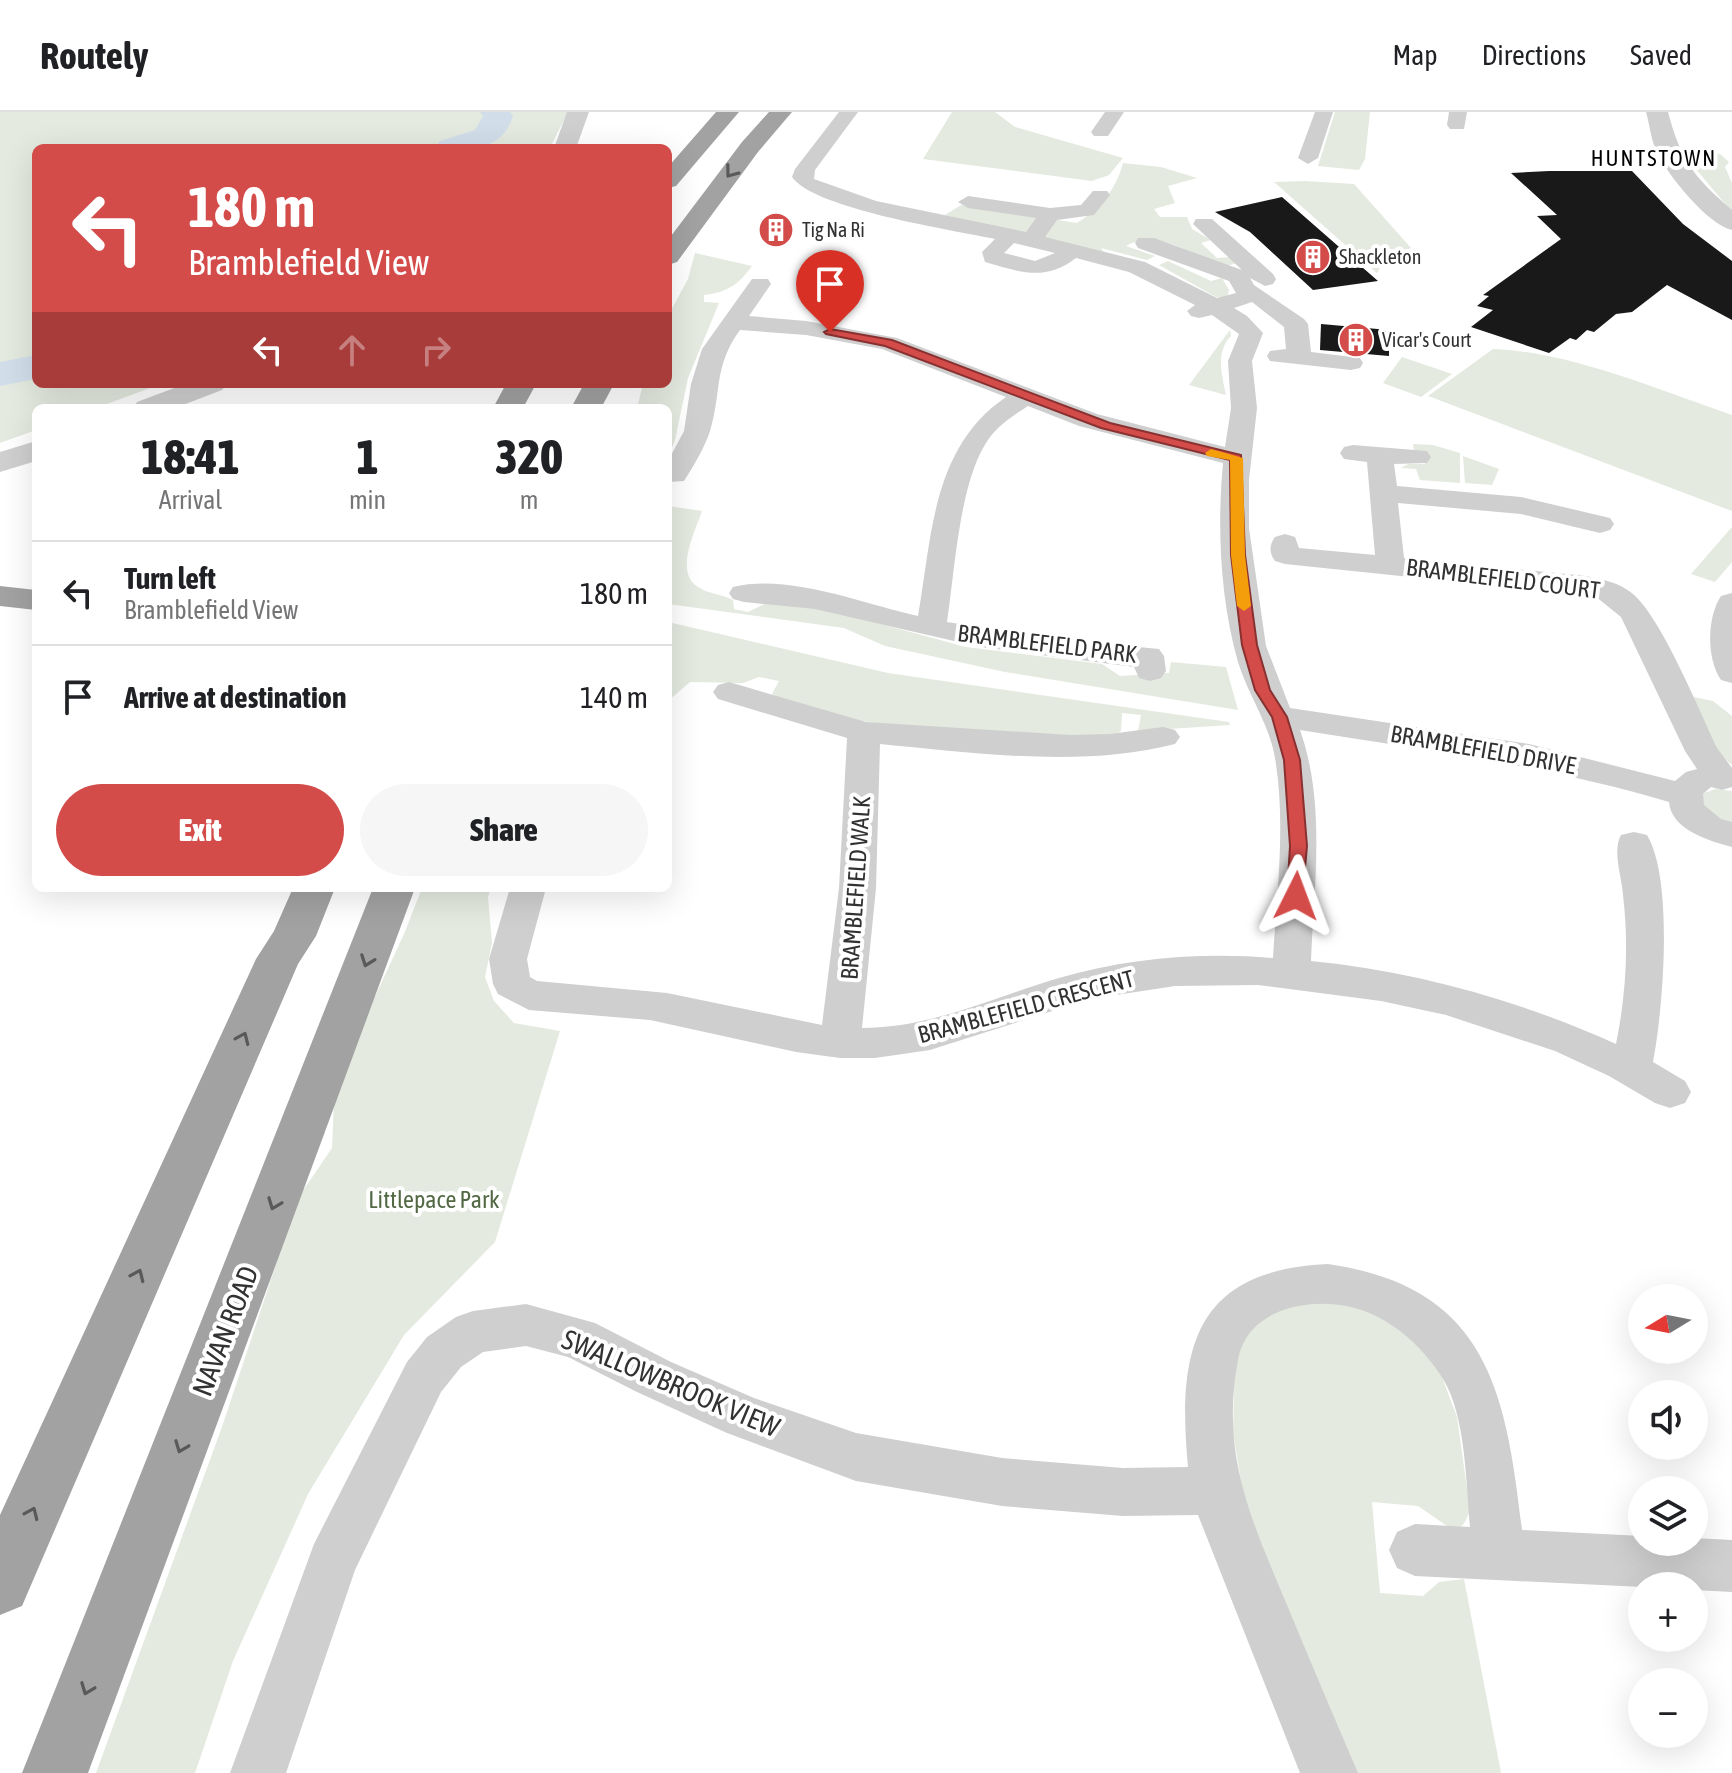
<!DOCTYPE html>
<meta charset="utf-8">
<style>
body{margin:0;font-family:"Asap Condensed",sans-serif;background:#f6f6f6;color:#202124;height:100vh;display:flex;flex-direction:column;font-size:30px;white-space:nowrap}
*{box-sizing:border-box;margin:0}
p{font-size:26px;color:#757577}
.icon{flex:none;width:44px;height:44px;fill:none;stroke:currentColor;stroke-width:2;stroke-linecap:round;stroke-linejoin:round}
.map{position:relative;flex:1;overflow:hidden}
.panel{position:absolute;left:32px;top:292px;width:640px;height:488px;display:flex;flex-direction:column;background:#fff;border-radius:12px;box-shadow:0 8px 32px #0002}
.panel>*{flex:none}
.guide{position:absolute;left:32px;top:32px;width:640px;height:244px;border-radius:12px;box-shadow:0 8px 32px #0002;background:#d34c4a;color:#fff;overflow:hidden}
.needle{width:52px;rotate:260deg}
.controls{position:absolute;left:1628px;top:1172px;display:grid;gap:16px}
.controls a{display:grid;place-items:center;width:80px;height:80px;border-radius:50%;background:#fff;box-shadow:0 8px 32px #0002;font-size:40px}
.pin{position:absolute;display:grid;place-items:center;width:68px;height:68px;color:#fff;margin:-82px -34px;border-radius:50% 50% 50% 0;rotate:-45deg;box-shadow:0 0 8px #0007}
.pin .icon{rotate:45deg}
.me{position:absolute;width:88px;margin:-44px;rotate:3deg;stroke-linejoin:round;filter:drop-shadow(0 0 6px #0008)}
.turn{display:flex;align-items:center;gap:28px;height:168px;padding:0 24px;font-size:36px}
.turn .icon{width:104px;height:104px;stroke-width:2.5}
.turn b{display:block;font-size:56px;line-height:68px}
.lanes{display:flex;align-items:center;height:76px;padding:0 24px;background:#0003;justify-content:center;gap:40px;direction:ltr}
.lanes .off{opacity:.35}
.eta{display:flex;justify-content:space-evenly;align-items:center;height:136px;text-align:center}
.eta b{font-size:48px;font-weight:800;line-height:56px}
.button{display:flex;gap:16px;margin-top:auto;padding:16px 24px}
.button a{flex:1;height:92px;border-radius:48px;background:#d34c4a;color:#fff;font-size:32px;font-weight:800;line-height:92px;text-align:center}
.button a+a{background:#f6f6f6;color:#202124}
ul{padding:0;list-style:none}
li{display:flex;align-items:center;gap:24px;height:104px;padding:0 24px;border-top:2px solid #e0e0e0}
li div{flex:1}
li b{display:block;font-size:30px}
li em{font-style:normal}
header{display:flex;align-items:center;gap:48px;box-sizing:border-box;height:112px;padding:0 40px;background:#fff;border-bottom:2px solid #e0e0e0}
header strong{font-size:38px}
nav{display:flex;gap:44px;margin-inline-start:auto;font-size:28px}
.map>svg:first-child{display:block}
.green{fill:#e4eadf}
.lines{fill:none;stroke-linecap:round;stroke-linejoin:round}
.river{fill:#d1deea;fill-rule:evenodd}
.building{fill:#191919}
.minor{fill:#cfcfcf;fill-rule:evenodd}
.tertiary{fill:#cfcfcf;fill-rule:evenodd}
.trunk{fill:#a2a2a2;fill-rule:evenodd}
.oneway{stroke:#595959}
.route{fill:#d34c4a;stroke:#893130;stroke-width:2}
.slow{fill:#f59e0b}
.labels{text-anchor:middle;stroke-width:8;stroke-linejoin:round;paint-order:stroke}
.far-poi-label{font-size:20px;fill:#323232;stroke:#fff;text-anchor:start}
.far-neighbourhood-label{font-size:22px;letter-spacing:2px;fill:#000;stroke:#fff}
.street-label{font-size:24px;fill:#323232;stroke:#fff}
.park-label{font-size:24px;fill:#526944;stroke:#fff}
.near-street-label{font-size:28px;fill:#323232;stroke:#fff}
</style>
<header>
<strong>Routely</strong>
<nav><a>Map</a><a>Directions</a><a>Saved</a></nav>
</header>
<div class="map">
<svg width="1732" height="1661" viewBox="0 0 1732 1661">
<rect width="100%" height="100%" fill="#fff"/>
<g class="green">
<polygon points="0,0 568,0 550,36 36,36 36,272 161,272 96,296 36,296 36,318 0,331"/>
<polygon points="952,0 995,0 1015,15 1123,46 1109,63 1092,69 923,47"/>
<polygon points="1335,0 1370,0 1365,47 1359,58 1318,54"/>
<polygon points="1679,37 1720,42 1729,50 1725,55 1732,71 1732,100"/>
<path d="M1123,51L1161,55L1197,66L1168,74L1175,91L1154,97L1160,105H1187L1192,117L1211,128L1201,131L1217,146L1232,145L1237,151L1223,155C1195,143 1155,116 1126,134L1155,144L1147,148L1101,136L1104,140L1098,142L945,103L961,93L1077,111C1100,96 1116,78 1123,51Z"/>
<polygon points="1305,69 1354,72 1411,136 1385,147 1377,161 1274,70"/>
<path d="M695,141L752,154C738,173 728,180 704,183V190L719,191L688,266L675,328L668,345V296H637L643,272H668V204L688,167Z"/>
<polygon points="1168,149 1211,169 1222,166 1229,178 1228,183 1223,186 1216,185 1159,153"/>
<path d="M1230,218L1231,224C1215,240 1222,263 1226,283L1189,273Z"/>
<path d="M1493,237C1571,240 1658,278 1732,303V399L1428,284Z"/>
<polygon points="1402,245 1452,262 1421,285 1383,271"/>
<polygon points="1413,332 1433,333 1460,341 1460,371 1420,368 1416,357 1401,356 1408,352 1425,352 1423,341 1414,340"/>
<polygon points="1463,344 1499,357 1492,373 1465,371"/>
<path d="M668,394L702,399C695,420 674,460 698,475C708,482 722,482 733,488L734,497L748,500L775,487L851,504L966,535L1102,552L1120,564L1169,561L1171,550L1226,555L1238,598L1005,560L885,534L844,516L668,492Z"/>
<polygon points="1732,415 1732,450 1715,470 1691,462"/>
<polygon points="668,510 888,561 1229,610 1230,613 1138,619 1141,603 1122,601 1121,619 1113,625 914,617 849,607 781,587 772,582 779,569 759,565 743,571 690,570 668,589"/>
<path d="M1694,585L1713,589L1732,604V653C1715,641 1698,606 1694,585Z"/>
<polygon points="1715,677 1732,679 1732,712 1705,700 1702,682"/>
<polygon points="422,776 491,776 488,785 492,831 485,865 494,889 514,911 560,919 495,1130 404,1223 308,1382 233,1549 195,1661 96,1661 223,1312 298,1086 332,1036 334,991 359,919 404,822"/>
<path d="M1323,1187L1377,1198L1433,1241L1457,1305L1470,1398C1466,1408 1465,1415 1453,1418L1418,1394L1372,1390L1380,1481L1423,1484L1439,1470L1464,1467L1501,1661H1353L1246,1400L1233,1320L1235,1241L1264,1201Z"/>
</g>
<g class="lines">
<g class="river">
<path d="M480,0H510L513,4C501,42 469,36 435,36L440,29L475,18L483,4Z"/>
<polygon points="36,243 36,267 0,274 0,250"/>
</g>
</g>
<g class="building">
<polygon points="1549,59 1632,59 1683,112 1732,149 1732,208 1667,173 1632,200 1616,202 1594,220 1587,218 1576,228 1570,226 1549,241 1471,215 1493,198 1477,194 1489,184 1483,183 1561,127 1537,104 1557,103 1511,61"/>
<polygon points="1282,85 1378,169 1313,178 1250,120 1215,100"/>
<polygon points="1321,212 1389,218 1389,244 1320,238"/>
</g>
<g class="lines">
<g class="minor">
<path d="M839,0H858L815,58L814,67L876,89L1026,120L1036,106L968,96L958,90L968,84L1050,96L1081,93L1093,79H1107L1110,83L1094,103L1057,108L1045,125L1145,150L1217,186L1236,181L1229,169L1138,136L1135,131L1138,126H1154L1242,158L1193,112L1196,107H1212L1273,162L1276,167L1273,172L1265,174L1250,166L1254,173L1304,207L1308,212L1311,240L1360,246L1363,251L1360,256L1351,258L1270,249L1267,244L1270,239L1286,237L1284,215L1252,190L1234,196L1247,204L1263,221L1252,249L1257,296L1249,368V416L1266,534L1290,596L1529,632L1675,669L1686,660L1697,657L1685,639L1621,505L1595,484L1285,452L1275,449C1269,441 1269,433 1275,425L1285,422L1295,425L1299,436L1375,443L1367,350L1344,347L1340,341L1344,335L1353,333L1427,339L1431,345L1427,351L1394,352L1397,374L1521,385L1610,406L1614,412L1610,418L1600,421L1521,402L1398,391L1404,446L1586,464C1603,468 1619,470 1633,482C1662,507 1699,598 1717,636L1732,656V675L1722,678L1711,675L1703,682L1704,693L1721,707L1732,710V735C1710,729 1671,718 1669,690C1548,654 1425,638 1300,618C1326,691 1314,774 1311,849C1415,859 1521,889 1616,932C1626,883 1629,833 1623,783C1622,765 1612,739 1621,723L1634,720L1647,723C1674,768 1663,898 1653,950L1685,969L1691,980L1685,991L1670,996L1655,991L1609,964L1555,939L1446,903L1381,889L1258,873L1175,874L1090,887L930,938L875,946H840L796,940L650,908L529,898L498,882L493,872L489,847L510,776H546L527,847L530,865L537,869L667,881L822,913L839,776L847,626L718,587L713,580L718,573L729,570L866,610L1071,623L1110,622L1163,615L1175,618L1180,625L1175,632C1083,656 974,641 880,632L876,776L862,916C931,916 994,885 1059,866C1127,846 1202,840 1273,846C1277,780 1286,711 1275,646C1269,611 1248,583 1238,550C1220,487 1217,415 1223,351L1079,314L1028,294C1014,303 1000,312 990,325C959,366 955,460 947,510L1055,527L1159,537L1164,544L1166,559L1161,566L1150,569L1139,566L1134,555L980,535L815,497L744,490L733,487L729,481L733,475C788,461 864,492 918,504C932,424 932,335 1006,285L882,237L806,223L740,218C713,255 722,280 710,319C705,335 693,355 684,369L668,370V349L684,319L691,272L702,237L752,167H768L771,172L749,204L806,209L897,226L1097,302L1225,335L1231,296L1228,249L1239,222L1212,203L1199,206L1191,204L1187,199L1195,193L1129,160L1076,146C1045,170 1020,160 985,150L982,140L995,127C953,118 814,97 792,65L795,57ZM1014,131L1055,141L1035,149L1004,141Z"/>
<polygon points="1105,0 1124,0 1108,24 1094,24 1091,20"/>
<polygon points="1315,0 1333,0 1318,46 1308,52 1298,46"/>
<polygon points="1449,0 1467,0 1464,17 1450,17 1447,13"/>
<path d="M1732,481V571L1721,568C1706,546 1707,505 1721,484Z"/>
<path d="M1328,1152C1488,1175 1506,1280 1522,1418L1642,1424V1430H1694V1426L1732,1428V1480L1694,1478V1474L1642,1475L1415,1464L1397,1456L1389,1438L1397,1420L1415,1412L1470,1415C1466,1372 1466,1304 1443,1267C1425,1238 1399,1213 1367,1200C1321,1182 1248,1192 1238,1248C1220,1344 1252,1409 1287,1493C1310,1549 1334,1605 1358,1661H1300L1198,1403L1123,1404L1002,1394L856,1369L727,1321L637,1280L568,1245L526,1234L483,1240L461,1255L441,1280L355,1458L286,1661H230L314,1432L407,1250L427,1225L456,1205L473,1199L526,1192L595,1211L671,1250L754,1286L856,1321L1002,1346L1123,1356L1188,1355C1177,1238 1193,1158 1328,1152Z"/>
</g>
<g class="tertiary">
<polygon points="567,0 589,0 576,36 554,36"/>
<path d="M1646,0H1668C1681,49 1694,65 1732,98V118C1707,112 1670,65 1658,43C1651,29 1650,14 1646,0Z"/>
<polygon points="185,272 227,272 222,278 175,296 133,296 137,290"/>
<polygon points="36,329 36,349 0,360 0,340"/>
</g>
<g class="trunk">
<polygon points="716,0 739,0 676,74 668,76 668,55"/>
<polygon points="769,0 792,0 758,40 677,150 668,153 668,128 742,30"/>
<polygon points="506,272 536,272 523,296 493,296"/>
<polygon points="584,272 614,272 601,296 571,296"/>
<polygon points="0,474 36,478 36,498 0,494"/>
<polygon points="293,776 335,776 316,824 298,852 22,1494 0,1503 0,1403 256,847 274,819"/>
<polygon points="373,776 415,776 88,1661 22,1661"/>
</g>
</g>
<defs><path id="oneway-chevron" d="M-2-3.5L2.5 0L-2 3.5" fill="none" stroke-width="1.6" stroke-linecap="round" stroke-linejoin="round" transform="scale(2)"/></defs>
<g class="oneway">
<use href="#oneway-chevron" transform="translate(731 60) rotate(127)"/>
<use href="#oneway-chevron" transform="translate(367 849) rotate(110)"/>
<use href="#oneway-chevron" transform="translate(243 926) rotate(-66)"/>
<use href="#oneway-chevron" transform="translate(274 1092) rotate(111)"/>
<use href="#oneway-chevron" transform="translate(138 1163) rotate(-66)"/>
<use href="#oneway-chevron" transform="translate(181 1335) rotate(111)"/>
<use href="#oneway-chevron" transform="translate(32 1401) rotate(-66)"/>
<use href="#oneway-chevron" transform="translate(87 1577) rotate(111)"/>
</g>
<polygon class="route" points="830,217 892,228 1110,311 1241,343 1245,443 1257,533 1270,578 1287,605 1300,648 1307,734 1302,788 1296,790 1287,784 1290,734 1284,648 1272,605 1255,578 1242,533 1231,443 1230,348 1101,316 885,234 826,222 824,220"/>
<polygon class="slow" points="1211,337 1243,346 1245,443 1251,494 1244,499 1237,494 1231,443 1230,348 1207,344 1205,341"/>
<defs>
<symbol id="building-disc" viewBox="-11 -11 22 22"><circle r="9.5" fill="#d34c4a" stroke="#fff"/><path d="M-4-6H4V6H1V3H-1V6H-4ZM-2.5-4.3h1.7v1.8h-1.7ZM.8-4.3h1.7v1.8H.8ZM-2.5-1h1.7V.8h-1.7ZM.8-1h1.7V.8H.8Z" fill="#fff"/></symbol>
</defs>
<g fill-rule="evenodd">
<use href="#building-disc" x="756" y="98" width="40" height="40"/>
<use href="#building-disc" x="1293" y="125" width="40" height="40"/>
<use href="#building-disc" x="1336" y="208" width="40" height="40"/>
</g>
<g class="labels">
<g class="far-poi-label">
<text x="802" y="125">Tig Na Ri</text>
<text x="1339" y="152">Shackleton</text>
<text x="1382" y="235">Vicar's Court</text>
</g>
<g class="far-neighbourhood-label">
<text x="1654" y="54">HUNTSTOWN</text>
</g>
<g class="street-label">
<text transform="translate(1503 467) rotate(7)" y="8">BRAMBLEFIELD COURT</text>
<text transform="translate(1047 532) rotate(7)" y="8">BRAMBLEFIELD PARK</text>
<text transform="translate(1483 638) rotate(10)" y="8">BRAMBLEFIELD DRIVE</text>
<text transform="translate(856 776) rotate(-86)" y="8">BRAMBLEFIELD WALK</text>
<text transform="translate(1026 895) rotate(-15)" y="8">BRAMBLEFIELD CRESCENT</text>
</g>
<g class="park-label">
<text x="434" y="1096">Littlepace Park</text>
</g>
<g class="near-street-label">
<text transform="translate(225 1219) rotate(-69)" y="10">NAVAN ROAD</text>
<text transform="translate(671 1271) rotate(23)" y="10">SWALLOWBROOK VIEW</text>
</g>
</g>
</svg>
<div class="controls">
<a><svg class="needle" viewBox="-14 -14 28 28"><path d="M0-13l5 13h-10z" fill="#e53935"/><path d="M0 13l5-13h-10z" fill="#757577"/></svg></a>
<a><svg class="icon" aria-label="sound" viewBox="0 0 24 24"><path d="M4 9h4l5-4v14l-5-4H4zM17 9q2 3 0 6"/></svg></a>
<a><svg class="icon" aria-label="layers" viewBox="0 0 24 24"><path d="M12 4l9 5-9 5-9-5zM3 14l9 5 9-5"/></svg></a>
<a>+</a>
<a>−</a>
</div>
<div class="pin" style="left:830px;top:220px;background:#d93025"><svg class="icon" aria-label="arrive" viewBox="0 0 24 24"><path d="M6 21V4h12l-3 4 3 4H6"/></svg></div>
<svg class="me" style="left:1296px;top:784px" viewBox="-20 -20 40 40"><path d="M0-17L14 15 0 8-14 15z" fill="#d34c4a" stroke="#fff" stroke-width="4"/></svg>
<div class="guide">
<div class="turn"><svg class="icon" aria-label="left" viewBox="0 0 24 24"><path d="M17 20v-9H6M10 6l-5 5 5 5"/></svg><div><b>180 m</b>Bramblefield View</div></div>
<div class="lanes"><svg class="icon" aria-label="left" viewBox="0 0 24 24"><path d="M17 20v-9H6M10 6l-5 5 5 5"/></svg><svg class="icon off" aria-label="ahead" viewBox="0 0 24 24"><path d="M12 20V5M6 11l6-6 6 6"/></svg><svg class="icon off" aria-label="right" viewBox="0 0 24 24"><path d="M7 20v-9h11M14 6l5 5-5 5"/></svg></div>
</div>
<section class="panel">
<div class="eta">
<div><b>18:41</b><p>Arrival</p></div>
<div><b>1</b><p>min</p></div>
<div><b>320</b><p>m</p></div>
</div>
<ul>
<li><svg class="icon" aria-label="left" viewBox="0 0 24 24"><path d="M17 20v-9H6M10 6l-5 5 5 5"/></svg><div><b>Turn left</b><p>Bramblefield View</p></div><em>180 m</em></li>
<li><svg class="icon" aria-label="arrive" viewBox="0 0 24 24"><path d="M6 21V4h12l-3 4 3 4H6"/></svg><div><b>Arrive at destination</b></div><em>140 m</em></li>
</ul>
<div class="button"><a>Exit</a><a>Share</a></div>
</section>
</div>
